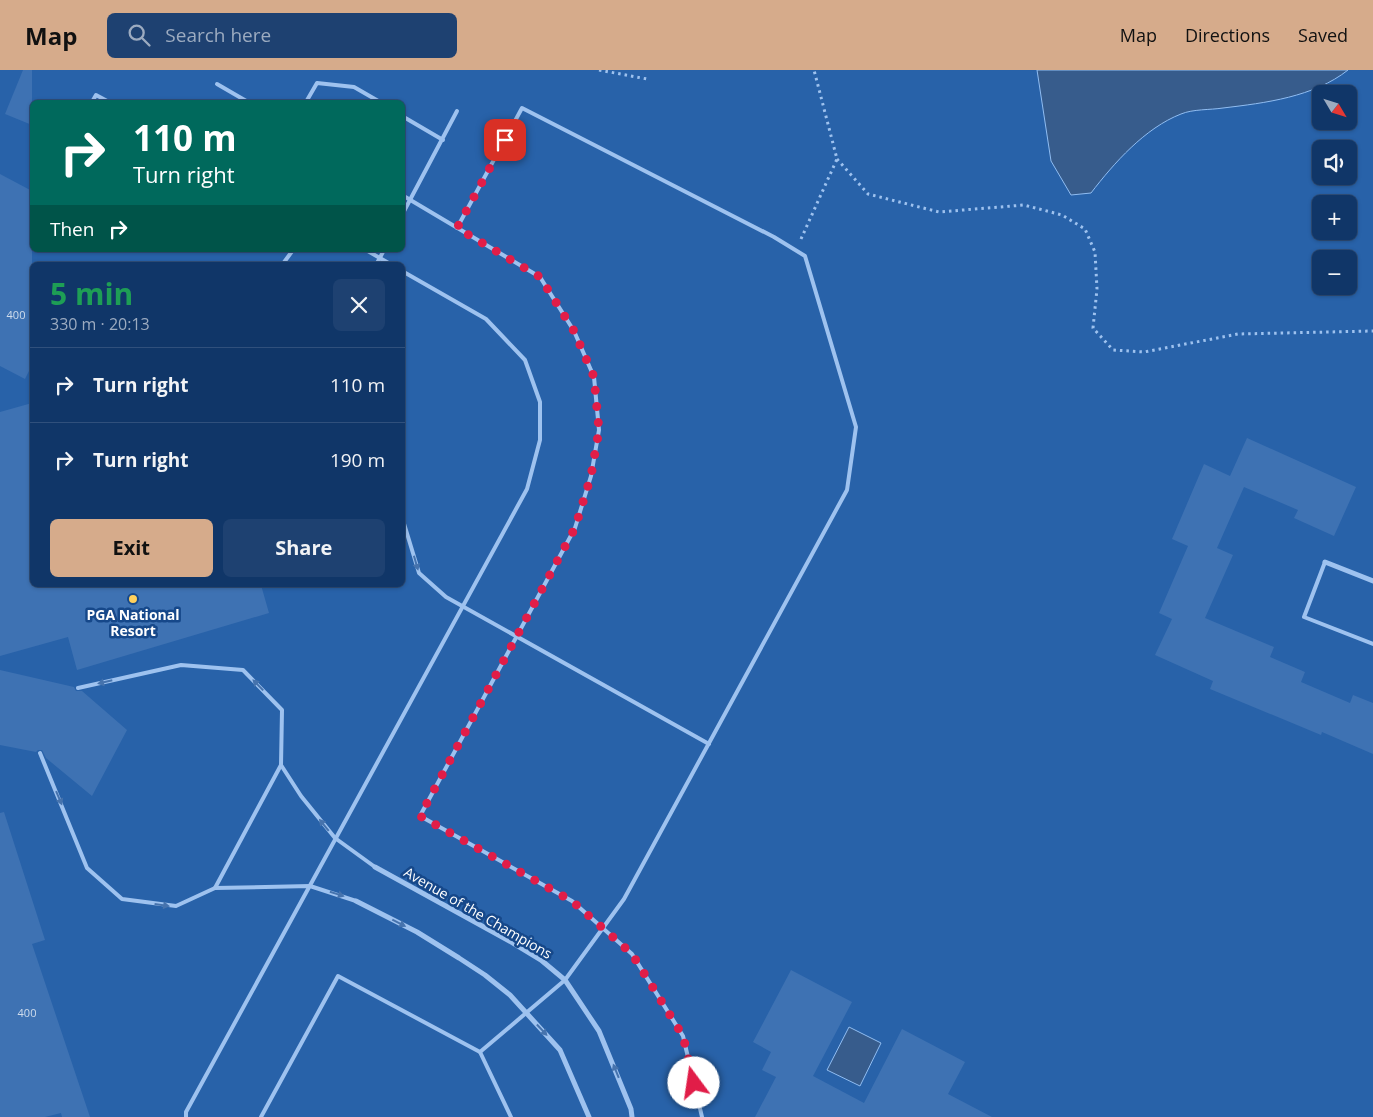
<!DOCTYPE html>
<meta charset="utf-8">
<style>
body{margin:0;font-family:"Open Sans",sans-serif;background:#1e4171;color:#f1f3f6;height:100vh;display:flex;flex-direction:column;font-size:19px;white-space:nowrap}
*{box-sizing:border-box;margin:0}
p{font-size:16px;color:#9cabc0}
.icon{flex:none;width:28px;height:28px;fill:none;stroke:currentColor;stroke-width:2;stroke-linecap:round;stroke-linejoin:round}
.map{position:relative;flex:1;overflow:hidden}
.details{position:absolute;left:30px;top:192px;width:375px;height:325px;display:flex;flex-direction:column;background:#103668;border-radius:8px;box-shadow:0 1px 4px #0004,0 0 0 1px #30507c}
.details>*{flex:none}
.hud{position:absolute;left:30px;top:30px;width:375px;height:152px;border-radius:8px;box-shadow:0 1px 4px #0004,0 0 0 1px #30507c;background:#00695c;color:#fff;overflow:hidden}
.needle{width:32px;rotate:128deg}
.tools{position:absolute;left:1312px;top:15px;display:grid;gap:10px}
.tools a{display:grid;place-items:center;width:45px;height:45px;border-radius:8px;background:#103668;box-shadow:0 1px 4px #0004,0 0 0 1px #30507c;font-size:25px}
.pin{position:absolute;display:grid;place-items:center;width:42px;height:42px;color:#fff;margin:-21px;border-radius:10px;box-shadow:0 2px 8px #0006}
.me{position:absolute;width:55px;margin:-28px;rotate:346deg;stroke-linejoin:round;filter:drop-shadow(0 0 4px #0008)}
.turn{display:flex;align-items:center;gap:18px;height:105px;padding:0 20px;font-size:22px}
.turn .icon{width:65px;height:65px;stroke-width:2.5}
.turn b{display:block;font-size:35px;line-height:42px}
.then{display:flex;align-items:center;height:48px;padding:0 20px;background:#0003;gap:10px;font-size:19px}
.round{display:grid;place-items:center;flex:none;width:52px;height:52px;border-radius:8px;background:#1e4171}
.summary{display:flex;align-items:center;justify-content:space-between;height:85px;padding:0 20px}
h1{font-size:30px;font-weight:700;line-height:38px;color:#1e9e55}
.cta{display:flex;gap:10px;margin-top:auto;padding:10px 20px}
.cta a{flex:1;height:58px;border-radius:8px;background:#d6ab8b;color:#111;font-size:20px;font-weight:700;line-height:58px;text-align:center}
.cta a+a{background:#1e4171;color:#f1f3f6}
ul{padding:0;list-style:none}
li{display:flex;align-items:center;gap:15px;height:75px;padding:0 20px;border-top:1px solid #30507c}
li div{flex:1}
li b{display:block;font-size:19px}
li em{font-style:normal}
header{display:flex;align-items:center;gap:30px;box-sizing:border-box;height:70px;padding:0 25px;background:#d6ab8b;color:#111}
header strong{font-size:24px}
nav{display:flex;gap:28px;margin-inline-start:auto;font-size:18px}
.search{width:350px;height:45px;background:#1e4171;display:flex;align-items:center;gap:12px;box-sizing:border-box;padding:0 18px;border-radius:8px;color:#9cabc0;font-size:19px}
.map>svg:first-child{display:block}
.green{fill:#2862a9;fill-rule:evenodd}
.water{fill:#375c8c;stroke:#90bdf2}
.building{fill:#3e72b3}
.lines{fill:none;stroke-linecap:round;stroke-linejoin:round}
.path{stroke:#9ec2ef;stroke-width:3;stroke-dasharray:2.5 4;stroke-linecap:butt}
.lane{stroke:#9ec2ef;stroke-width:4}
.street{stroke:#9ec2ef;stroke-width:5}
.oneway{fill:#4673ad}
.route{stroke:#e11d48;stroke-width:9;stroke-dasharray:0 16.2}
.poi-dot{fill:#ffd05c;stroke:#16488a;stroke-width:2}
.labels{text-anchor:middle;stroke-width:5;stroke-linejoin:round;paint-order:stroke}
.number-label{font-size:11px;fill:#cfdcec}
.poi-label{font-size:14px;font-weight:bold;fill:#fff;stroke:#16488a}
.street-label{font-size:14px;fill:#fff;stroke:#16488a}
</style>
<header>
<strong>Map</strong>
<div class="search"><svg class="icon" aria-label="search" viewBox="0 0 24 24"><circle cx="10" cy="10" r="6"/><path d="M15 15l6 6"/></svg>Search here</div>
<nav><a>Map</a><a>Directions</a><a>Saved</a></nav>
</header>
<div class="map">
<svg width="1373" height="1047" viewBox="0 0 1373 1047">
<rect width="100%" height="100%" fill="#16488a"/>
<path class="green" d="M0,0H1373V1047H0ZM1321,24H1349V51H1321ZM32,32H402V180H32ZM1321,79H1349V106H1321ZM1321,134H1349V161H1321ZM1321,189H1349V216H1321ZM32,195H402V515H32Z"/>
<g class="water">
<path d="M1037,0H1348C1314,27 1265,33 1223,38C1210,40 1193,39 1181,44C1145,58 1114,93 1091,123L1071,125L1051,91Z"/>
<polygon points="849,957 881,973 860,1016 827,1000"/>
</g>
<g class="building">
<polygon points="23,0 32,0 32,55 5,44"/>
<polygon points="0,104 32,121 32,295 25,309 0,296"/>
<polygon points="32,333 32,515 261,515 269,543 77,600 68,567 0,586 0,342"/>
<polygon points="1247,368 1356,417 1334,466 1294,448 1298,440 1244,417 1217,478 1233,485 1205,548 1274,577 1270,587 1305,602 1301,612 1350,633 1353,625 1373,633 1373,684 1322,662 1321,665 1210,619 1213,611 1155,585 1172,549 1159,543 1188,476 1172,469 1204,394 1230,406"/>
<polygon points="0,600 74,617 76,621 82,621 127,660 92,726 46,688 42,680 38,680 36,682 0,675"/>
<polygon points="4,742 45,870 32,874 90,1047 62,1047 61,1043 45,1047 0,1047 0,743"/>
<polygon points="791,900 852,932 813,1006 864,1033 902,959 965,992 948,1024 992,1047 755,1047 776,1007 762,1000 771,982 753,972"/>
</g>
<g class="lines">
<g class="path">
<polyline points="599,0 647,9"/>
<polyline points="837,89 868,124 939,142 1024,135 1062,145 1085,159 1095,182 1097,219 1093,258 1113,280 1144,282 1238,264 1373,261"/>
<polyline points="801,169 837,89 814,0"/>
</g>
<g class="lane">
<polyline points="217,14 248,32"/>
<polyline points="92,32 96,25 109,32"/>
<polyline points="306,32 317,13 354,17 380,32"/>
<polyline points="402,46 443,70"/>
<polyline points="402,125 540,207 574,261 594,307 599,360 591,406 575,458 420,746 572,831 632,884 683,966 702,1047"/>
<polyline points="402,145 457,41"/>
<polyline points="457,158 522,38 774,167 805,186 856,357 847,420 624,829 565,910 480,982"/>
<polyline points="366,180 392,195"/>
<polyline points="282,195 293,180"/>
<polyline points="376,195 384,180"/>
<polyline points="402,447 419,503 446,527 709,674"/>
<polyline points="1325,492 1304,547 1373,574"/>
<polyline points="78,618 181,595 243,600 282,640 281,695 301,726 335,768 375,797"/>
<polyline points="40,683 87,798 122,829 176,836 215,818 310,816 356,831"/>
<polyline points="215,818 281,695"/>
<polyline points="186,1047 186,1042 527,419 540,370 540,332 525,290 486,249 402,201"/>
<polyline points="261,1047 338,906 480,982 511,1047"/>
</g>
<g class="street">
<polyline points="1325,492 1373,511"/>
<polyline points="375,797 513,873 541,890 565,910 599,961 631,1039 632,1047"/>
<polyline points="356,831 417,862 459,888 485,905 510,925 560,980 589,1047"/>
</g>
</g>
<defs><path id="oneway-solid" d="M-6-.8H1V-3.2L6.5 0L1 3.2V.8H-6Z" transform="scale(1.25)"/></defs>
<g class="oneway">
<use href="#oneway-solid" transform="translate(416 493) rotate(74)"/>
<use href="#oneway-solid" transform="translate(105 612) rotate(167)"/>
<use href="#oneway-solid" transform="translate(258 615) rotate(-134)"/>
<use href="#oneway-solid" transform="translate(59 728) rotate(67)"/>
<use href="#oneway-solid" transform="translate(324 755) rotate(-129)"/>
<use href="#oneway-solid" transform="translate(337 824) rotate(18)"/>
<use href="#oneway-solid" transform="translate(162 835) rotate(8)"/>
<use href="#oneway-solid" transform="translate(399 853) rotate(27)"/>
<use href="#oneway-solid" transform="translate(542 960) rotate(47)"/>
<use href="#oneway-solid" transform="translate(616 1001) rotate(-112)"/>
</g>
<g class="lines">
<polyline class="route" points="505,70 457,158 540,207 574,261 594,307 599,360 591,406 575,458 420,746 572,831 632,884 683,966 694,1013"/>
</g>
<circle class="poi-dot" cx="133" cy="529" r="5"/>
<g class="labels">
<g class="number-label">
<text x="16" y="249">400</text>
<text x="27" y="947">400</text>
</g>
<g class="poi-label">
<text x="133" y="550">PGA National<tspan x="133" dy="16">Resort</tspan></text>
</g>
<g class="street-label">
<text transform="translate(478 843) rotate(30)" y="5">Avenue of the Champions</text>
</g>
</g>
</svg>
<div class="tools">
<a><svg class="needle" viewBox="-14 -14 28 28"><path d="M0-13l5 13h-10z" fill="#e53935"/><path d="M0 13l5-13h-10z" fill="#9cabc0"/></svg></a>
<a><svg class="icon" aria-label="sound" viewBox="0 0 24 24"><path d="M4 9h4l5-4v14l-5-4H4zM17 9q2 3 0 6"/></svg></a>
<a>+</a>
<a>−</a>
</div>
<div class="pin" style="left:505px;top:70px;background:#d93025"><svg class="icon" aria-label="arrive" viewBox="0 0 24 24"><path d="M6 21V4h12l-3 4 3 4H6"/></svg></div>
<svg class="me" style="left:694px;top:1013px" viewBox="-20 -20 40 40"><circle r="19" fill="#fff"/><path d="M0-13L10 11 0 6-10 11z" fill="#e11d48"/></svg>
<div class="hud">
<div class="turn"><svg class="icon" aria-label="right" viewBox="0 0 24 24"><path d="M7 20v-9h11M14 6l5 5-5 5"/></svg><div><b>110 m</b>Turn right</div></div>
<div class="then">Then<svg class="icon" aria-label="right" viewBox="0 0 24 24"><path d="M7 20v-9h11M14 6l5 5-5 5"/></svg></div>
</div>
<section class="details">
<div class="summary"><div><h1>5 min</h1><p>330 m · 20:13</p></div><a class="round"><svg class="icon" aria-label="close" viewBox="0 0 24 24"><path d="M6 6l12 12M18 6L6 18"/></svg></a></div>
<ul>
<li><svg class="icon" aria-label="right" viewBox="0 0 24 24"><path d="M7 20v-9h11M14 6l5 5-5 5"/></svg><div><b>Turn right</b></div><em>110 m</em></li>
<li><svg class="icon" aria-label="right" viewBox="0 0 24 24"><path d="M7 20v-9h11M14 6l5 5-5 5"/></svg><div><b>Turn right</b></div><em>190 m</em></li>
</ul>
<div class="cta"><a>Exit</a><a>Share</a></div>
</section>
</div>
